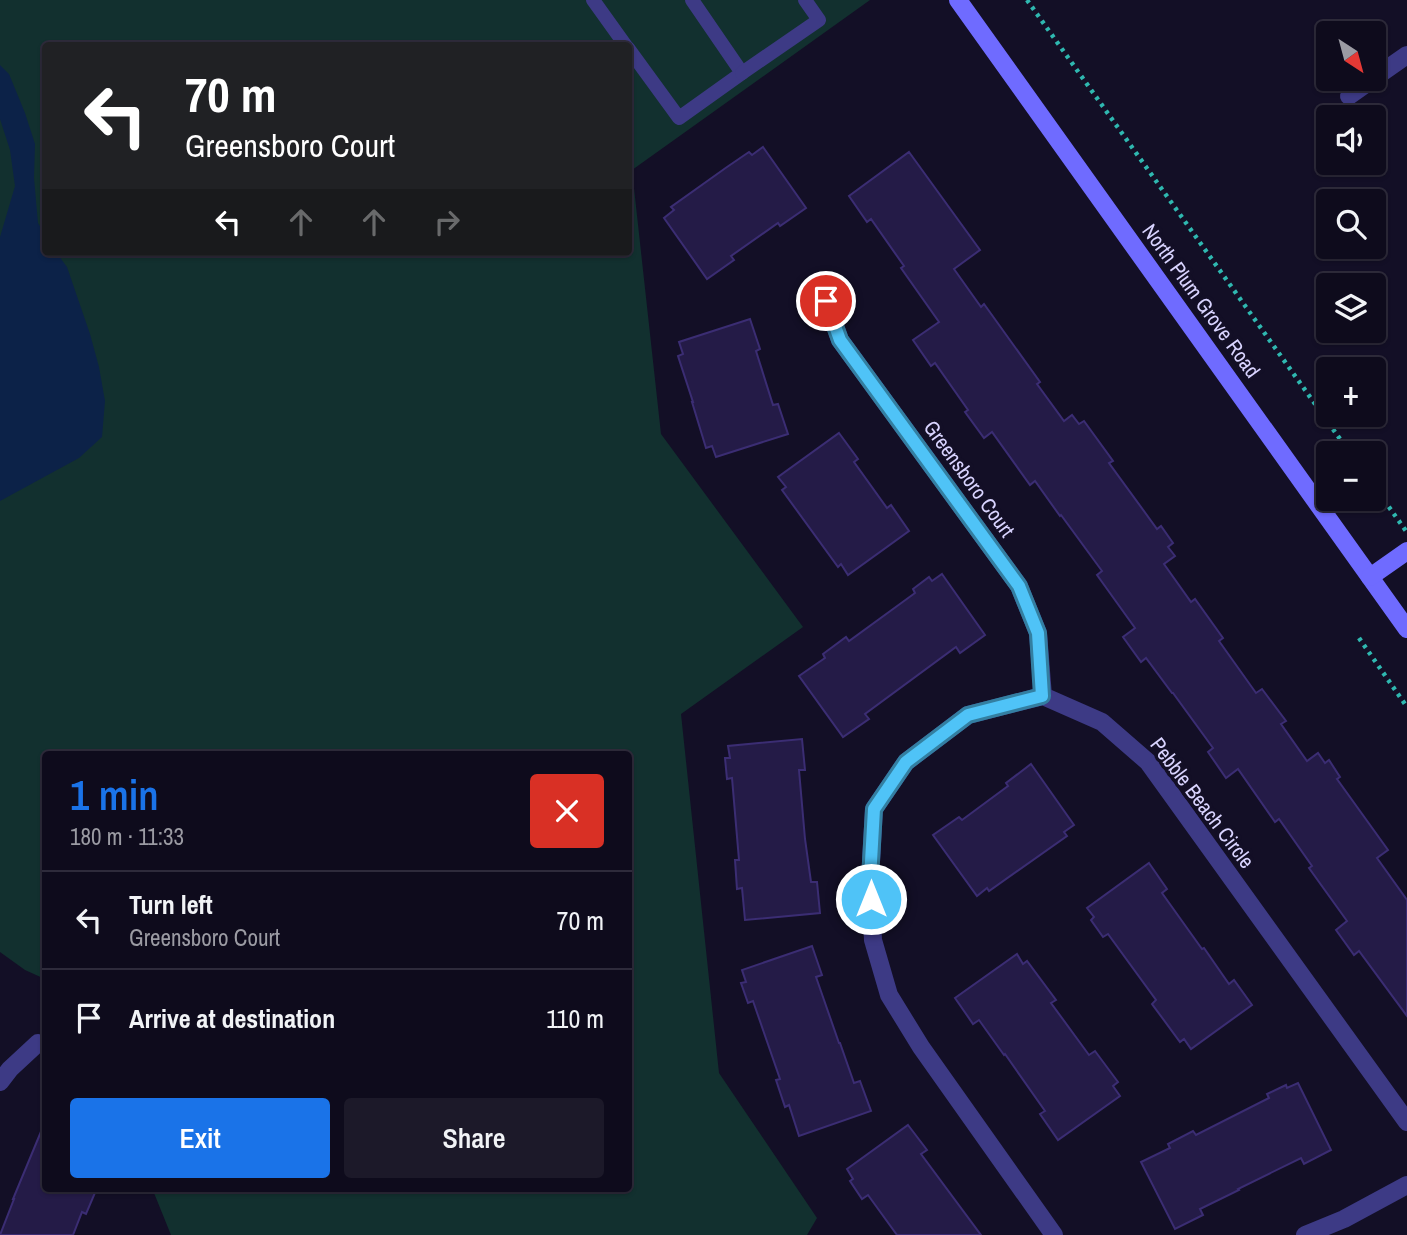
<!DOCTYPE html>
<meta charset="utf-8">
<style>
body{margin:0;font-family:"Archivo Narrow",sans-serif;background:#1c1929;color:#f1f3f6;height:100vh;display:flex;flex-direction:column;font-size:26px;white-space:nowrap}
*{box-sizing:border-box;margin:0}
p{font-size:23px;color:#9b9ba3}
.icon{flex:none;width:38px;height:38px;fill:none;stroke:currentColor;stroke-width:2;stroke-linecap:round;stroke-linejoin:round}
.map{position:relative;flex:1;overflow:hidden}
.panel{position:absolute;left:42px;top:751px;width:590px;height:441px;display:flex;flex-direction:column;background:#0e0b1c;border-radius:7px;box-shadow:0 2px 5px #0004,0 0 0 2px #2e2b3b}
.panel>*{flex:none}
.hud{position:absolute;left:42px;top:42px;width:590px;height:214px;border-radius:7px;box-shadow:0 2px 5px #0004,0 0 0 2px #2e2b3b;background:#202124;color:#fff;overflow:hidden}
.needle{width:46px;rotate:144deg}
.tools{position:absolute;left:1316px;top:21px;display:grid;gap:14px}
.tools a{display:grid;place-items:center;width:70px;height:70px;border-radius:7px;background:#0e0b1c;box-shadow:0 2px 5px #0004,0 0 0 2px #2e2b3b;font-size:35px}
.pin{position:absolute;display:grid;place-items:center;width:60px;height:60px;color:#fff;margin:-30px;border:4px solid #fff;border-radius:50%;box-shadow:0 2px 7px #0007}
.me{position:absolute;width:77px;margin:-38px;rotate:0deg;stroke-linejoin:round;filter:drop-shadow(0 0 5px #0008)}
.turn{display:flex;align-items:center;gap:24px;height:147px;padding:0 28px;font-size:32px}
.turn .icon{width:91px;height:91px;stroke-width:2.5}
.turn b{display:block;font-size:49px;line-height:60px}
.lanes{display:flex;align-items:center;height:66px;padding:0 28px;background:#0003;justify-content:center;gap:35px;direction:ltr}
.lanes .off{opacity:.35}
.round{display:grid;place-items:center;flex:none;width:74px;height:74px;border-radius:7px;background:#1c1929}
.headline{display:flex;align-items:center;justify-content:space-between;height:119px;padding:0 28px}
h1{font-size:42px;font-weight:600;line-height:52px;color:#1a73e8}
.action{display:flex;gap:14px;margin-top:auto;padding:14px 28px}
.action a{flex:1;height:80px;border-radius:7px;background:#1a73e8;color:#fff;font-size:28px;font-weight:600;line-height:80px;text-align:center}
.action a+a{background:#1c1929;color:#f1f3f6}
ul{padding:0;list-style:none}
li{display:flex;align-items:center;gap:21px;height:98px;padding:0 28px;border-top:2px solid #2e2b3b}
li div{flex:1}
li b{display:block;font-size:26px}
li em{font-style:normal}
.map>svg:first-child{display:block}
.green{fill:#12302f;fill-rule:evenodd}
.water{fill:#0c2248}
.building{fill:#241b47;stroke:#3b2d73;stroke-width:2}
.lines{fill:none;stroke-linecap:round;stroke-linejoin:round}
.path{stroke:#2fb8b0;stroke-width:4.5;stroke-dasharray:3.5 5;stroke-linecap:butt}
.lane{stroke:#3d3a85;stroke-width:14}
.street{stroke:#3d3a85;stroke-width:18}
.secondary{stroke:#6f6bff;stroke-width:18}
.route-casing{stroke:#337fa1;stroke-width:18}
.route{stroke:#4fc3f7;stroke-width:12}
.labels{text-anchor:middle;stroke-width:7;stroke-linejoin:round;paint-order:stroke}
.street-label{font-size:21px;fill:#d9d4ff;stroke:#130f26}
</style>
<div class="map">
<svg width="1407" height="1235" viewBox="0 0 1407 1235">
<rect width="100%" height="100%" fill="#130f26"/>
<path class="green" d="M0,0H870L632,170L661,434L803,627L681,714L719,1073L817,1218L807,1235H171L152,1188H628V754H46L45,979L25,970L0,952ZM46,46H628V252H46Z"/>
<polygon class="water" points="0,65 9,74 25,113 35,144 34,178 38,223 45,235 46,252 56,252 67,267 90,334 99,367 105,401 102,437 79,458 0,501 0,237 15,186 10,150 0,119"/>
<g class="building">
<polygon points="763,147 806,208 780,226 778,223 731,256 734,260 707,279 664,218 674,210 671,207 727,167 749,152 752,155"/>
<polygon points="909,152 980,250 954,269 981,307 984,304 1040,382 1037,384 1064,421 1072,415 1079,424 1084,421 1113,461 1109,463 1157,529 1161,526 1173,543 1168,547 1175,556 1164,564 1191,602 1195,599 1223,638 1219,641 1256,693 1262,689 1286,721 1281,724 1307,761 1318,753 1325,763 1329,760 1340,777 1337,779 1388,850 1377,858 1407,900 1407,1016 1359,951 1354,955 1336,930 1347,921 1309,868 1312,866 1279,819 1275,822 1238,769 1226,778 1208,752 1213,748 1173,693 1172,693 1146,658 1141,662 1123,637 1135,628 1097,575 1102,571 1061,515 1060,516 1035,481 1030,485 992,432 984,438 965,412 968,410 935,363 931,366 913,340 939,322 901,268 904,266 871,219 867,222 849,196"/>
<polygon points="750,319 760,349 756,351 773,405 778,404 788,434 716,457 712,446 706,448 692,402 693,402 678,356 683,354 679,342"/>
<polygon points="839,433 858,459 854,462 887,508 891,505 909,531 848,575 841,564 838,567 782,490 786,487 778,477"/>
<polygon points="942,574 985,635 960,653 956,647 865,714 869,719 843,737 799,676 825,658 823,654 846,637 849,641 915,593 913,589 929,577 932,581"/>
<polygon points="802,739 805,770 799,770 805,839 811,882 817,882 820,913 745,920 742,888 737,889 735,860 739,860 732,778 727,779 725,758 730,758 728,746"/>
<polygon points="1031,764 1074,825 1064,832 1067,836 989,891 987,888 977,896 933,835 959,817 962,820 1008,786 1006,783"/>
<polygon points="1149,863 1167,889 1162,893 1202,949 1204,948 1229,984 1234,980 1252,1005 1191,1049 1184,1039 1180,1042 1152,1004 1156,1000 1108,934 1103,937 1091,920 1094,917 1087,908"/>
<polygon points="812,946 822,975 816,977 839,1043 840,1043 854,1083 860,1081 871,1111 799,1136 789,1105 785,1107 776,1080 780,1079 753,1001 748,1003 741,983 746,982 742,970"/>
<polygon points="1017,954 1023,964 1027,961 1056,1000 1051,1003 1089,1055 1095,1051 1118,1082 1113,1086 1120,1096 1058,1140 1040,1114 1045,1111 1005,1054 1004,1055 979,1020 973,1024 955,998"/>
<polygon points="1298,1083 1331,1150 1304,1164 1301,1158 1238,1189 1239,1190 1200,1209 1203,1215 1175,1229 1141,1162 1170,1148 1168,1144 1193,1131 1196,1135 1269,1098 1267,1094 1286,1085 1287,1088"/>
<polygon points="45,1122 46,1188 97,1188 86,1214 82,1212 73,1235 0,1235 14,1199 13,1199"/>
<polygon points="908,1125 927,1150 921,1154 981,1235 897,1235 868,1195 862,1199 850,1181 853,1179 847,1169"/>
</g>
<g class="lines">
<g class="path">
<polyline points="1027,0 1350,453"/>
<polyline points="1374,486 1406,531"/>
<polyline points="1359,638 1407,707"/>
</g>
<g class="lane">
<polyline points="593,0 626,46"/>
<polyline points="628,48 679,118 742,73 692,0"/>
<polyline points="742,73 819,20 805,0"/>
</g>
<g class="street">
<polyline points="1374,78 1407,55"/>
<polyline points="1349,96 1373,79"/>
<polyline points="826,301 840,340 1019,586 1038,633 1043,696"/>
<polyline points="0,1082 10,1069 38,1043"/>
<polyline points="1054,1235 921,1047 889,995 873,940 870,879 874,809 906,762 968,715 1043,696 1102,722 1148,762 1407,1122"/>
<polyline points="1305,1235 1344,1219 1407,1185"/>
</g>
<g class="secondary">
<polyline points="958,0 1407,629"/>
<polyline points="1370,577 1407,551"/>
</g>
</g>
<g class="lines">
<defs>
<polyline id="route" points="826,301 840,340 1019,586 1038,633 1042,696 968,715 906,762 874,809 870,879 871,899"/>
</defs>
<use href="#route" class="route-casing"/>
<use href="#route" class="route"/>
</g>
<g class="labels">
<g class="street-label">
<text transform="translate(1201 301) rotate(54)" y="7">North Plum Grove Road</text>
<text transform="translate(969 479) rotate(54)" y="7">Greensboro Court</text>
<text transform="translate(1202 803) rotate(53)" y="7">Pebble Beach Circle</text>
</g>
</g>
</svg>
<div class="tools">
<a><svg class="needle" viewBox="-14 -14 28 28"><path d="M0-13l5 13h-10z" fill="#e53935"/><path d="M0 13l5-13h-10z" fill="#9b9ba3"/></svg></a>
<a><svg class="icon" aria-label="sound" viewBox="0 0 24 24"><path d="M4 9h4l5-4v14l-5-4H4zM17 9q2 3 0 6"/></svg></a>
<a><svg class="icon" aria-label="search" viewBox="0 0 24 24"><circle cx="10" cy="10" r="6"/><path d="M15 15l6 6"/></svg></a>
<a><svg class="icon" aria-label="layers" viewBox="0 0 24 24"><path d="M12 4l9 5-9 5-9-5zM3 14l9 5 9-5"/></svg></a>
<a>+</a>
<a>−</a>
</div>
<div class="pin" style="left:826px;top:301px;background:#d93025"><svg class="icon" aria-label="arrive" viewBox="0 0 24 24"><path d="M6 21V4h12l-3 4 3 4H6"/></svg></div>
<svg class="me" style="left:871px;top:899px" viewBox="-20 -20 40 40"><circle r="17" fill="#4fc3f7" stroke="#fff" stroke-width="3"/><path d="M0-11L8 9 0 5-8 9z" fill="#fff"/></svg>
<div class="hud">
<div class="turn"><svg class="icon" aria-label="left" viewBox="0 0 24 24"><path d="M17 20v-9H6M10 6l-5 5 5 5"/></svg><div><b>70 m</b>Greensboro Court</div></div>
<div class="lanes"><svg class="icon" aria-label="left" viewBox="0 0 24 24"><path d="M17 20v-9H6M10 6l-5 5 5 5"/></svg><svg class="icon off" aria-label="ahead" viewBox="0 0 24 24"><path d="M12 20V5M6 11l6-6 6 6"/></svg><svg class="icon off" aria-label="ahead" viewBox="0 0 24 24"><path d="M12 20V5M6 11l6-6 6 6"/></svg><svg class="icon off" aria-label="right" viewBox="0 0 24 24"><path d="M7 20v-9h11M14 6l5 5-5 5"/></svg></div>
</div>
<section class="panel">
<div class="headline"><div><h1>1 min</h1><p>180 m · 11:33</p></div><a class="round" style="background:#d93025;color:#fff"><svg class="icon" aria-label="close" viewBox="0 0 24 24"><path d="M6 6l12 12M18 6L6 18"/></svg></a></div>
<ul>
<li><svg class="icon" aria-label="left" viewBox="0 0 24 24"><path d="M17 20v-9H6M10 6l-5 5 5 5"/></svg><div><b>Turn left</b><p>Greensboro Court</p></div><em>70 m</em></li>
<li><svg class="icon" aria-label="arrive" viewBox="0 0 24 24"><path d="M6 21V4h12l-3 4 3 4H6"/></svg><div><b>Arrive at destination</b></div><em>110 m</em></li>
</ul>
<div class="action"><a>Exit</a><a>Share</a></div>
</section>
</div>
